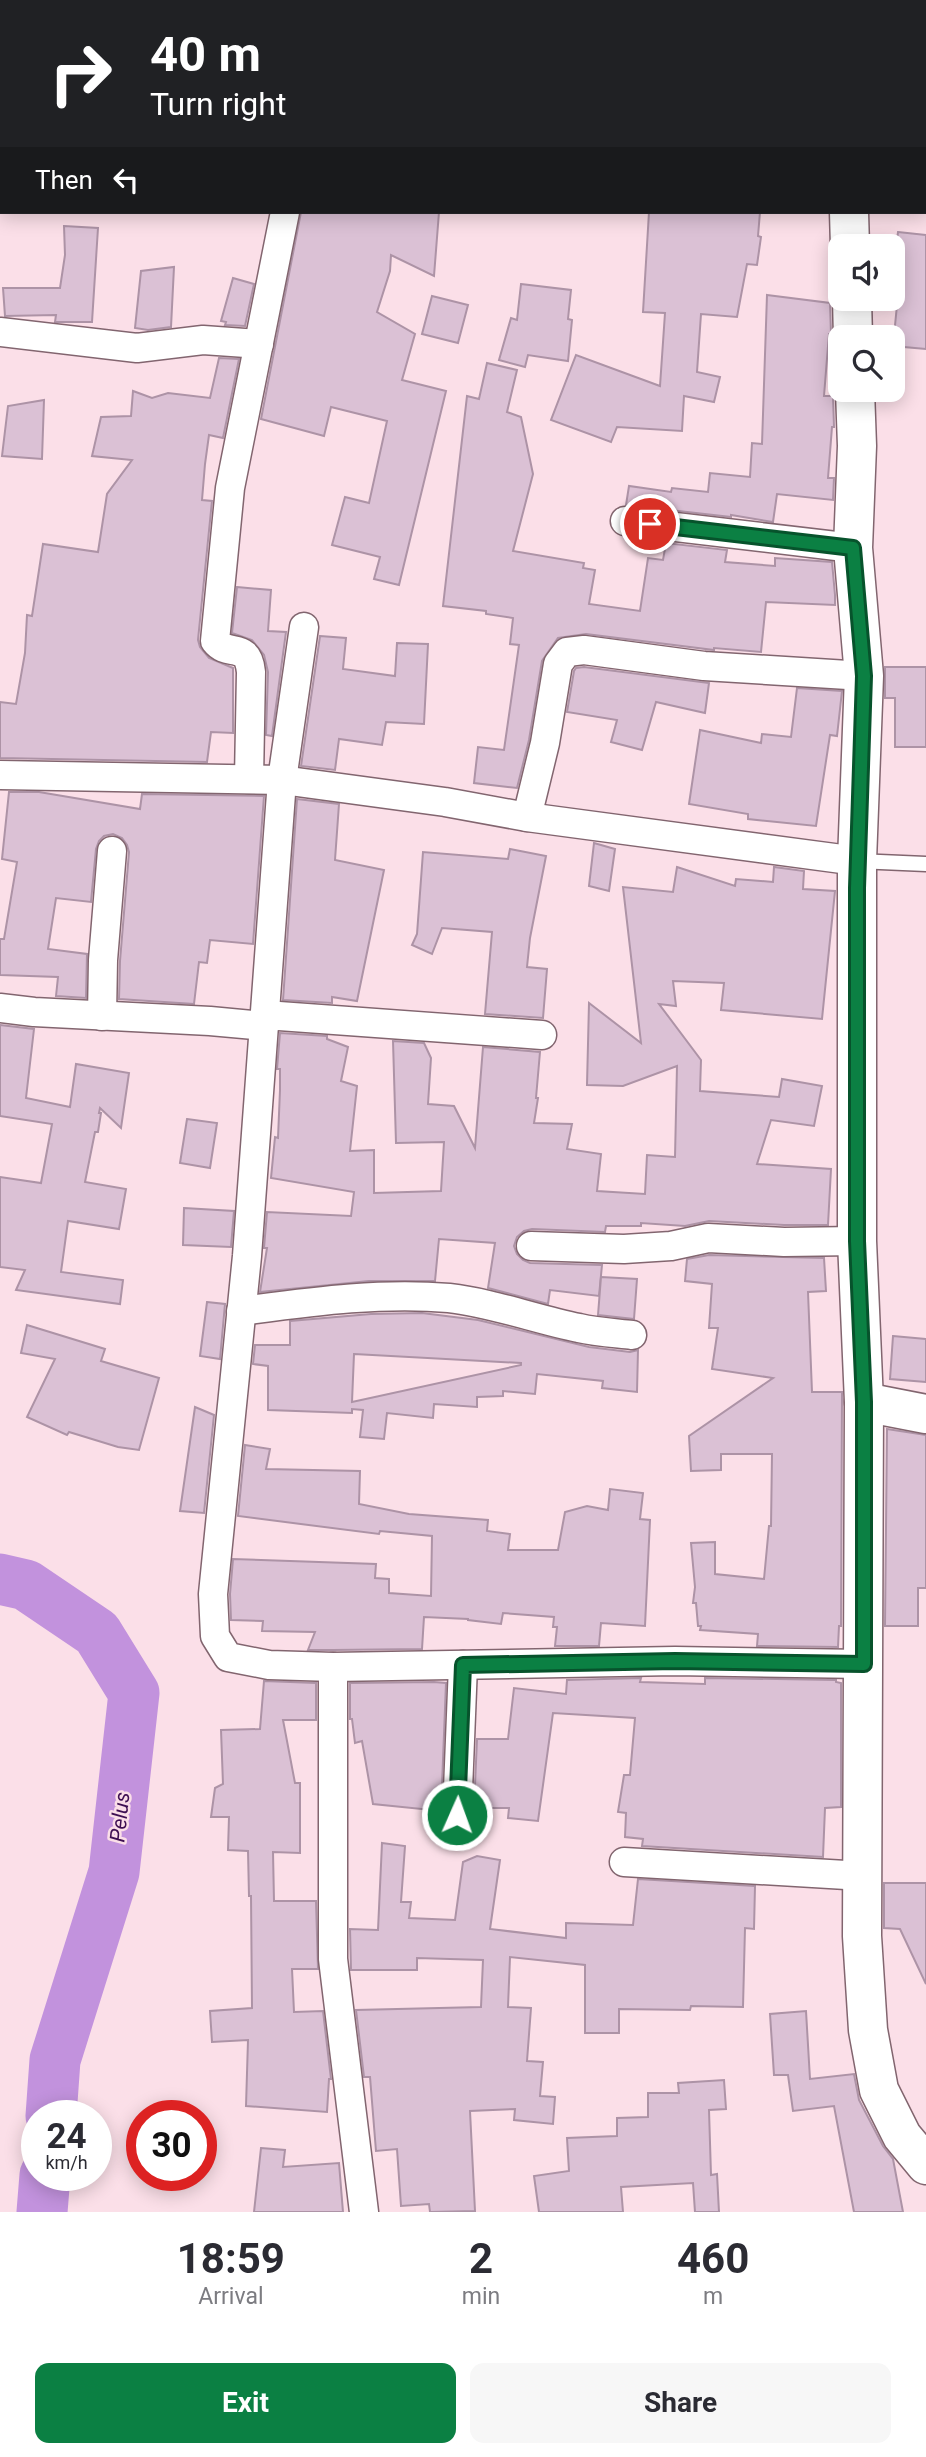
<!DOCTYPE html>
<style>
body{margin:0;font-family:Roboto,sans-serif;background:#f7f7f7;color:#2b2b33;height:100vh;display:flex;flex-direction:column;font-size:26px;white-space:nowrap}
*{box-sizing:border-box;margin:0}
p{font-size:23px;color:#7c7c81}
.icon{flex:none;width:38px;height:38px;fill:none;stroke:currentColor;stroke-width:2;stroke-linecap:round;stroke-linejoin:round}
.map{position:relative;height:2212px;overflow:hidden}
.side{display:flex;flex-direction:column;background:#fff;flex:1}
.side>*{flex:none}
.guide{position:absolute;left:0px;top:0px;width:928px;height:214px;box-shadow:0 4px 18px #0003;background:#202124;color:#fff;overflow:hidden}
.buttons{position:absolute;left:828px;top:234px;display:grid;gap:14px}
.buttons a{display:grid;place-items:center;width:77px;height:77px;border-radius:14px;background:#fff;box-shadow:0 4px 18px #0003;font-size:35px}
.speed{position:absolute;left:21px;top:2100px;display:flex;gap:14px;font-size:35px;font-weight:700;text-align:center}
.speed>*{display:grid;place-content:center;width:91px;height:91px;border-radius:50%;background:#fff;box-shadow:0 4px 18px #0003;line-height:1}
.speed small{font-size:18px;font-weight:400}
.speed .limit{border:10px solid #d22;background:#fff;color:#111}
.pin{position:absolute;display:grid;place-items:center;width:60px;height:60px;color:#fff;margin:-30px;border:4px solid #fff;border-radius:50%;box-shadow:0 2px 7px #0007}
.me{position:absolute;width:77px;margin:-38px;rotate:2deg;stroke-linejoin:round;filter:drop-shadow(0 0 5px #0008)}
.turn{display:flex;align-items:center;gap:24px;height:147px;padding:0 35px;font-size:32px}
.turn .icon{width:91px;height:91px;stroke-width:2.5}
.turn b{display:block;font-size:49px;line-height:60px}
.then{display:flex;align-items:center;height:66px;padding:0 35px;background:#0003;gap:14px;font-size:26px}
.eta{display:flex;justify-content:space-evenly;align-items:center;height:119px;text-align:center}
.eta b{font-size:42px;font-weight:700;line-height:49px}
.cta{display:flex;gap:14px;margin-top:auto;padding:14px 35px}
.cta a{flex:1;height:80px;border-radius:14px;background:#0b8043;color:#fff;font-size:28px;font-weight:700;line-height:80px;text-align:center}
.cta a+a{background:#f7f7f7;color:#2b2b33}
.map>svg:first-child{display:block}
.lines{fill:none;stroke-linecap:round;stroke-linejoin:round}
.river{stroke:#c292dd;stroke-width:51}
.building{fill:#dbc1d5;stroke:#ad93a6;stroke-width:2;fill-rule:evenodd}
.lane-casing{stroke:#82656f;stroke-width:17}
.street-casing{stroke:#82656f;stroke-width:31}
.secondary-casing{stroke:#82656f;stroke-width:41}
.lane{stroke:#fff;stroke-width:14}
.street{stroke:#fff;stroke-width:28}
.secondary{stroke:#fff;stroke-width:38}
.route-casing{stroke:#07532c;stroke-width:18}
.route{stroke:#0b8043;stroke-width:12}
.labels{text-anchor:middle;stroke-width:5;stroke-linejoin:round;paint-order:stroke}
.water-label{font-size:21px;font-style:italic;fill:#3e0f52;stroke:#fbdfe8}
</style>
<div class="map">
<svg width="926" height="2212" viewBox="0 0 926 2212">
<rect width="100%" height="100%" fill="#fbdfe8"/>
<g class="lines">
<g class="river">
<polyline points="0,1579 26,1585 97,1633 134,1693 114,1872 55,2060 51,2116"/>
<polyline points="42,2212 45,2175"/>
</g>
</g>
<g class="building">
<polygon points="301,212 439,212 434,276 391,255 390,271 377,312 415,334 402,380 446,391 399,585 374,579 380,557 332,545 345,497 369,503 387,421 331,407 324,436 261,419"/>
<polygon points="649,212 760,212 758,236 761,237 757,265 747,264 737,317 701,314 697,372 720,377 714,402 684,396 682,431 617,427 611,442 551,420 576,355 660,386 665,313 643,312"/>
<polygon points="64,226 98,228 92,322 55,322 56,315 5,316 3,288 60,288 65,255"/>
<polygon points="898,232 926,235 926,349 893,346 901,264 894,263"/>
<polygon points="174,267 171,327 148,330 135,328 141,271"/>
<polygon points="233,278 254,284 245,326 225,325 226,322 221,321"/>
<polygon points="521,284 571,290 568,319 572,320 568,361 528,355 525,367 499,360 511,318 517,320"/>
<polygon points="767,295 830,303 831,334 829,334 824,396 833,396 834,427 832,427 828,478 834,478 833,500 777,494 773,522 731,515 731,517 626,505 629,486 671,492 672,488 708,492 710,473 750,477 752,443 762,444"/>
<polygon points="432,296 468,305 458,343 422,334"/>
<polygon points="219,358 239,359 223,438 209,435 205,464 202,500 212,501 198,640 200,647 209,658 233,668 233,733 211,732 207,762 0,758 0,702 16,704 25,653 27,615 32,616 43,544 98,552 107,494 132,460 92,456 101,417 131,416 133,391 152,398 168,393 210,398"/>
<polygon points="487,363 517,370 507,412 521,417 533,474 513,551 584,563 583,568 595,570 589,604 640,611 648,558 663,560 666,543 727,550 725,562 775,566 775,558 832,562 835,595 835,605 766,602 761,652 714,648 714,650 586,634 558,638 542,661 529,740 517,788 474,783 478,747 504,750 519,645 510,644 513,618 486,614 486,611 443,606 467,396 479,399"/>
<polygon points="44,400 42,459 2,456 8,406"/>
<polygon points="237,587 271,590 268,631 286,632 272,736 266,735 268,672 264,655 252,640 232,633"/>
<polygon points="320,636 346,638 343,669 395,676 397,643 428,644 424,724 386,722 382,745 339,739 335,770 301,766"/>
<polygon points="584,667 709,683 705,713 656,702 642,750 611,742 617,720 567,712 574,671 576,668"/>
<polygon points="885,667 926,667 926,747 895,747 895,698 885,698"/>
<polygon points="797,688 842,691 837,736 830,735 816,826 748,819 748,814 689,804 700,730 761,743 762,734 791,737"/>
<polygon points="9,792 39,792 140,809 142,794 264,796 253,944 210,940 207,963 199,962 194,1004 119,999 120,961 129,852 127,845 122,838 113,834 104,836 99,841 96,849 91,902 56,898 48,949 87,954 86,998 56,996 58,977 0,975 0,939 4,939 17,862 2,859"/>
<polygon points="297,799 339,804 335,860 384,870 357,1001 332,997 332,1003 283,1000"/>
<polygon points="594,843 615,849 609,891 589,886"/>
<polygon points="510,849 546,856 530,938 527,967 547,969 543,1018 485,1014 492,932 442,928 432,954 412,945 417,934 423,852 508,859"/>
<polygon points="677,867 735,886 736,879 773,882 774,867 804,871 803,889 835,891 822,1019 721,1010 724,983 673,981 676,1006 659,1004 701,1060 700,1091 779,1097 782,1079 822,1086 814,1126 771,1120 757,1164 831,1169 828,1225 784,1225 709,1221 685,1226 641,1223 641,1226 606,1226 605,1232 532,1229 524,1231 517,1237 514,1246 517,1254 523,1260 530,1263 602,1265 599,1296 550,1290 548,1304 488,1288 495,1243 439,1239 435,1281 369,1281 260,1292 267,1248 264,1248 267,1212 351,1216 354,1192 271,1178 275,1137 278,1138 280,1090 280,1069 277,1069 280,1033 327,1036 327,1039 348,1047 341,1081 357,1086 350,1151 374,1150 374,1193 441,1191 444,1142 396,1143 393,1041 424,1043 431,1058 428,1104 454,1106 475,1148 483,1047 540,1052 536,1098 538,1098 534,1123 572,1124 567,1149 601,1154 597,1191 645,1194 647,1155 675,1157 677,1066 623,1086 587,1085 589,1003 641,1043 623,887 673,892"/>
<polygon points="0,1025 34,1029 26,1098 70,1107 76,1064 129,1073 121,1128 100,1108 99,1113 101,1113 98,1132 95,1132 85,1182 126,1189 119,1229 68,1221 61,1272 123,1280 120,1304 16,1290 25,1270 0,1267 0,1177 41,1183 52,1124 0,1116"/>
<polygon points="187,1119 217,1123 210,1168 180,1163"/>
<polygon points="184,1208 234,1211 231,1247 183,1245"/>
<polygon points="709,1255 824,1258 826,1291 808,1292 812,1392 842,1392 841,1626 839,1626 838,1647 757,1646 758,1634 700,1630 701,1626 698,1626 696,1603 693,1603 695,1587 691,1543 715,1542 715,1574 764,1579 769,1526 771,1526 772,1454 721,1454 721,1470 691,1471 689,1436 773,1378 712,1369 718,1328 709,1328 712,1284 685,1281 687,1259"/>
<polygon points="601,1277 637,1279 634,1319 598,1315"/>
<polygon points="207,1302 225,1304 220,1359 200,1356"/>
<path d="M422,1313L478,1320L589,1347L630,1352L638,1350L637,1392L602,1388L603,1381L537,1374L535,1394L503,1391V1396L477,1397V1407L434,1404L433,1418L387,1413L384,1439L360,1437L363,1410L352,1409V1413L268,1410V1366L253,1364L255,1345H290V1321L371,1314ZM354,1354L521,1363V1365L352,1402Z"/>
<polygon points="27,1325 105,1349 101,1361 159,1378 139,1450 118,1447 69,1432 67,1435 27,1417 55,1359 21,1353"/>
<polygon points="893,1336 926,1339 926,1382 890,1379"/>
<polygon points="195,1407 214,1415 204,1513 180,1511"/>
<polygon points="887,1429 926,1435 926,1588 918,1588 918,1626 885,1626"/>
<polygon points="245,1445 270,1449 266,1469 360,1471 359,1504 409,1514 488,1520 487,1531 510,1534 508,1550 558,1550 565,1512 587,1506 608,1510 610,1489 643,1493 640,1519 650,1520 645,1626 601,1623 599,1646 555,1646 557,1627 553,1627 554,1617 503,1613 501,1624 468,1620 468,1619 424,1617 422,1649 333,1650 308,1650 315,1632 262,1631 263,1621 231,1620 230,1594 233,1559 376,1564 375,1578 389,1579 389,1593 431,1596 432,1536 380,1531 379,1534 238,1516"/>
<polygon points="641,1678 640,1682 705,1684 705,1678 836,1680 836,1682 841,1683 841,1807 825,1808 823,1857 642,1846 643,1839 625,1837 626,1813 618,1812 624,1775 630,1775 635,1718 553,1713 538,1821 508,1818 509,1808 474,1808 477,1739 508,1739 514,1688 566,1694 567,1680"/>
<polygon points="264,1681 316,1683 316,1720 283,1720 295,1783 300,1783 300,1853 273,1852 274,1901 316,1901 318,1969 292,1969 294,2012 323,2011 331,2079 329,2079 327,2112 246,2106 248,2040 212,2042 210,2011 252,2008 251,1896 249,1896 248,1851 228,1850 229,1817 211,1817 215,1788 223,1784 221,1730 260,1729"/>
<polygon points="434,1682 446,1683 441,1811 373,1804 362,1741 355,1743 352,1719 350,1719 350,1683"/>
<polygon points="382,1843 405,1846 401,1902 411,1902 409,1918 455,1920 463,1862 477,1856 500,1860 490,1929 566,1938 566,1923 633,1925 638,1879 755,1886 754,1929 745,1928 743,2007 691,2006 690,2010 619,2009 619,2033 585,2033 585,1965 510,1957 508,2007 531,2008 527,2061 543,2062 540,2096 555,2097 553,2124 514,2120 515,2109 470,2111 475,2211 430,2212 429,2204 401,2206 397,2149 376,2151 370,2077 364,2077 356,2010 481,2007 483,1960 417,1958 417,1970 351,1970 350,1929 378,1930"/>
<polygon points="884,1883 926,1883 926,1984 900,1929 884,1928"/>
<polygon points="806,2011 810,2079 854,2074 859,2100 883,2146 893,2159 903,2212 854,2212 834,2106 793,2111 788,2075 774,2075 770,2014"/>
<polygon points="724,2080 726,2109 709,2110 711,2175 717,2174 719,2212 695,2212 693,2183 621,2187 623,2212 539,2212 534,2176 569,2171 567,2138 617,2136 617,2118 648,2117 648,2093 679,2093 678,2083"/>
<polygon points="261,2148 285,2150 283,2167 339,2163 343,2212 254,2212"/>
</g>
<g class="lines">
<defs>
<polyline id="lane" points="857,861 926,864"/>
<g id="street">
<polyline points="556,2 556,0"/>
<polyline points="0,332 137,348 203,340 259,344"/>
<polyline points="625,521 853,548"/>
<polyline points="304,627 282,780 247,1256 213,1594 215,1636 228,1657 269,1665 333,1667 675,1661 864,1664"/>
<polyline points="0,775 282,780 445,802 527,817 857,861"/>
<path d="M249,779L251,672C248,640 228,658 215,641L230,488L285,212"/>
<polyline points="527,817 545,743 558,664 567,652 584,650 704,666 864,676"/>
<polyline points="0,1008 34,1012 210,1021 264,1026"/>
<polyline points="265,1015 542,1035"/>
<polyline points="102,1016 103,960 112,851"/>
<polyline points="531,1246 624,1249 671,1246 708,1238 784,1242 857,1241"/>
<path d="M241,1311C310,1302 379,1292 449,1298C493,1303 535,1319 579,1328C596,1332 614,1333 632,1335"/>
<polyline points="333,1667 333,1959 364,2212"/>
<polyline points="457,1815 463,1665"/>
<polyline points="624,1862 863,1876"/>
</g>
<g id="secondary">
<polyline points="851,2 851,0"/>
<polyline points="849,212 850,247"/>
<polyline points="852,299 853,338"/>
<polyline points="855,390 857,446 853,548 864,676 857,861 857,1241 864,1402 862,1936 868,2030 879,2090 902,2136 926,2165"/>
<polyline points="864,1402 926,1414"/>
</g>
</defs>
<use href="#lane" class="lane-casing"/>
<use href="#street" class="street-casing"/>
<use href="#secondary" class="secondary-casing"/>
<use href="#lane" class="lane"/>
<use href="#street" class="street"/>
<use href="#secondary" class="secondary"/>
</g>
<g class="lines">
<defs>
<polyline id="route" points="457,1815 463,1665 675,1661 864,1664 864,1402 857,1241 857,888 864,676 853,548 650,524"/>
</defs>
<use href="#route" class="route-casing"/>
<use href="#route" class="route"/>
</g>
<g class="labels">
<g class="water-label">
<text transform="translate(120 1817) rotate(-84)" y="7">Pelus</text>
</g>
</g>
</svg>
<div class="buttons">
<a><svg class="icon" aria-label="sound" viewBox="0 0 24 24"><path d="M4 9h4l5-4v14l-5-4H4zM17 9q2 3 0 6"/></svg></a>
<a><svg class="icon" aria-label="search" viewBox="0 0 24 24"><circle cx="10" cy="10" r="6"/><path d="M15 15l6 6"/></svg></a>
</div>
<div class="speed"><div>24<small>km/h</small></div><div class="limit">30</div></div>
<div class="pin" style="left:650px;top:524px;background:#d93025"><svg class="icon" aria-label="arrive" viewBox="0 0 24 24"><path d="M6 21V4h12l-3 4 3 4H6"/></svg></div>
<svg class="me" style="left:457px;top:1815px" viewBox="-20 -20 40 40"><circle r="17" fill="#0b8043" stroke="#fff" stroke-width="3"/><path d="M0-11L8 9 0 5-8 9z" fill="#fff"/></svg>
<div class="guide">
<div class="turn"><svg class="icon" aria-label="right" viewBox="0 0 24 24"><path d="M7 20v-9h11M14 6l5 5-5 5"/></svg><div><b>40 m</b>Turn right</div></div>
<div class="then">Then<svg class="icon" aria-label="left" viewBox="0 0 24 24"><path d="M17 20v-9H6M10 6l-5 5 5 5"/></svg></div>
</div>
</div>
<section class="side">
<div class="eta">
<div><b>18:59</b><p>Arrival</p></div>
<div><b>2</b><p>min</p></div>
<div><b>460</b><p>m</p></div>
</div>
<div class="cta"><a>Exit</a><a>Share</a></div>
</section>
